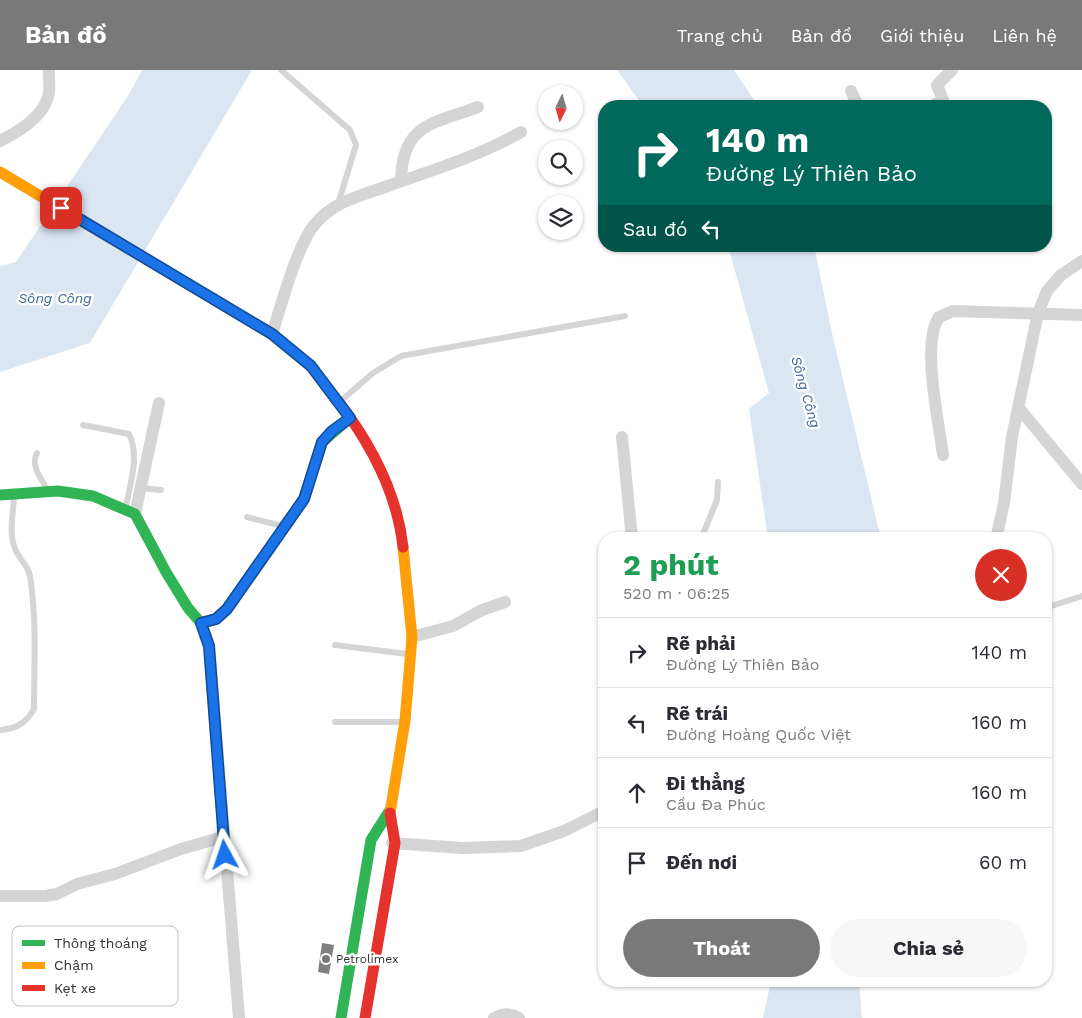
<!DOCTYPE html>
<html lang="vi">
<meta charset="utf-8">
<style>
body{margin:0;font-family:"Work Sans",sans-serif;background:#f7f7f7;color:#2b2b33;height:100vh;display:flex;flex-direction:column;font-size:19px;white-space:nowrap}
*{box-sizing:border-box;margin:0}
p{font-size:16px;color:#7c7c81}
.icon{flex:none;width:28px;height:28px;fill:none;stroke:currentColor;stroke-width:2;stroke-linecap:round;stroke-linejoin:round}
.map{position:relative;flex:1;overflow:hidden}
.details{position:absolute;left:598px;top:462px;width:454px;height:455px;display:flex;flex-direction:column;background:#fff;border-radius:20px;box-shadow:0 1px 4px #0004}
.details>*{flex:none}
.guide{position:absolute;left:598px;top:30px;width:454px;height:152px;border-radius:20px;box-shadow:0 1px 4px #0004;background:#00695c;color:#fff;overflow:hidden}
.needle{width:32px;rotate:185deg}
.controls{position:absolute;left:538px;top:15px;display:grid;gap:10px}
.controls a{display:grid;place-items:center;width:45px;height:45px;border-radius:50%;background:#fff;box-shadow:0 1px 4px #0004;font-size:25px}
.pin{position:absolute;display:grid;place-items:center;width:42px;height:42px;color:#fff;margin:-21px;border-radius:10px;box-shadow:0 2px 8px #0006}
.me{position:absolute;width:55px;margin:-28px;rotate:355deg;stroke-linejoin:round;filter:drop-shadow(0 0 4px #0008)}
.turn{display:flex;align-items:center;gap:18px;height:105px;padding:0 25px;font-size:22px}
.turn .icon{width:65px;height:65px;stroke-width:2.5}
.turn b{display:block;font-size:35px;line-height:42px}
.then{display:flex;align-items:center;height:48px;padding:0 25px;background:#0003;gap:10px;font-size:19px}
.round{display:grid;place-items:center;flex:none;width:52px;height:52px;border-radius:26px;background:#f7f7f7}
.head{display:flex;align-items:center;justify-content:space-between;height:85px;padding:0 25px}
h1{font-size:30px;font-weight:700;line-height:38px;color:#1e9e55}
.action{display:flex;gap:10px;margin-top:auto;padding:10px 25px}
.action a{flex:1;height:58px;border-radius:30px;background:#797979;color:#fff;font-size:20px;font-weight:700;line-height:58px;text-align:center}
.action a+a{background:#f7f7f7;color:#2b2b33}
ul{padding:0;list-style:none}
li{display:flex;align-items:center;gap:15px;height:70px;padding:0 25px;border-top:1px solid #e1e1e2}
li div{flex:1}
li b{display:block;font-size:19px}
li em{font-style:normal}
header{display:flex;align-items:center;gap:30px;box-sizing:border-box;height:70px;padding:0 25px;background:#797979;color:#fff}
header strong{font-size:24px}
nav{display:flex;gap:28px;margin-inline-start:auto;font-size:18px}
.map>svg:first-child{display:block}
.water{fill:#dbe6f3}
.building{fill:#808080}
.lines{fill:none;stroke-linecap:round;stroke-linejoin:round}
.lane{stroke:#d5d5d5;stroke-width:6}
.street{stroke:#d5d5d5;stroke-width:12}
.fast{stroke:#30b455;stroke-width:11}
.slow{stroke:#ff9f0a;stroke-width:11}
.jam{stroke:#e5322d;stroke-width:11}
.route-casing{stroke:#114b97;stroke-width:12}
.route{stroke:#1a73e8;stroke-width:9}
.poi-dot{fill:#797979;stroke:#fff;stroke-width:2}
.labels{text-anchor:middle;stroke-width:5;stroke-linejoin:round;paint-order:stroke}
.poi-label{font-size:12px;fill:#313131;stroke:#fff;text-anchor:start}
.water-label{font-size:14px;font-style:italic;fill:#3b6696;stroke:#fff}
.key{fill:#fff;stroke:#c1c1c1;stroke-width:1}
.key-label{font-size:14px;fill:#313131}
</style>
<header>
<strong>Bản đồ</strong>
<nav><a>Trang chủ</a><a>Bản đồ</a><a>Giới thiệu</a><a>Liên hệ</a></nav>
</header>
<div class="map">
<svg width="1082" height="948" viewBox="0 0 1082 948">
<rect width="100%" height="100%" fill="#fff"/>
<g class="water">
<polygon points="142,0 252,0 90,273 0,302 0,196 16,192 128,26"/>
<polygon points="617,0 734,0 758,36 643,36"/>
<polygon points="728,176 814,176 832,263 881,469 768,469 749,339 769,323"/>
<polygon points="771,911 859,911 862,948 763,948"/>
</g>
<polygon class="building" points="322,873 334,875 329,904 318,902"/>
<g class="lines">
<g class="lane">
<polyline points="281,0 350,60 356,75 338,134"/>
<polyline points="342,330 373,303 401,286 625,246"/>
<path d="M83,355L129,364C140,386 130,414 126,437"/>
<path d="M37,383C30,395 41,409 48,420"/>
<polyline points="140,418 161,420"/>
<polyline points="247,447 282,456"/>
<polyline points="701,469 717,430 718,412"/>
<polyline points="1045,538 1082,526"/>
<polyline points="335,575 407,584"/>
<polyline points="335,652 399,652"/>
<path d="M0,660C16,659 26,653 34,639C34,595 37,550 30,506C28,496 23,494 19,486C7,469 13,446 14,427"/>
</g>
<g class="street">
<polyline points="851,21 858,36"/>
<polyline points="932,36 943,30 937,15 952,0"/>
<path d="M0,71C18,62 42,48 48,27C51,19 48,9 49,0"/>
<path d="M401,111C402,54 432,54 478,37"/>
<path d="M272,264C281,236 297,175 315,154C334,131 360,126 388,116C433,100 479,86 521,62"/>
<polyline points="1018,337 1082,414"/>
<polyline points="622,367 632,469"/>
<path d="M943,385C939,353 921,273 939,247L953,241L1082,245"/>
<polyline points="135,444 159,333"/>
<polyline points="996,469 1004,433 1012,367 1038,243 1047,221 1061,205 1082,191"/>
<polyline points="201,553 209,576 239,948"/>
<polyline points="412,567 453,556 482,540 505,532"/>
<polyline points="392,773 462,778 521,776 564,761 604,741"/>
<polyline points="0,826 45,826 57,824 77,814 115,804 181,779 223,767"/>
<path d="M494,948C504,943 509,943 519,948"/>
</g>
<g class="fast">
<polyline points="0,425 58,421 93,426 135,444 166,502 188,538 201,553 216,549 227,539 304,429 322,372 350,348"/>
<polyline points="341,948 371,770 390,740"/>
</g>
<g class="slow">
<polyline points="0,102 272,264 311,296 338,331"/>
<polyline points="390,743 405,651 412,567 403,477"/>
</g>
<g class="jam">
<path d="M338,331C371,374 397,422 403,477"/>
<polyline points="365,948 395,773 390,743"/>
</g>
</g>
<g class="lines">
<defs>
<polyline id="route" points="61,138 272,264 311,296 350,348 332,361 322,372 304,429 227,539 216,549 201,553 209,576 225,785"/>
</defs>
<use href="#route" class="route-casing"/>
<use href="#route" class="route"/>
</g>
<circle class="poi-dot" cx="326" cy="889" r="5"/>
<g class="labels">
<g class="poi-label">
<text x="336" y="893">Petrolimex</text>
</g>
<g class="water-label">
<text x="55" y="233">Sông Công</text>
<text transform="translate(806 322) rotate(74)" y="5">Sông Công</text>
</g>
</g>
<rect x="12" y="856" width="166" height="80" rx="8" class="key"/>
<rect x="22" y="870" width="23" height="6" fill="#30b455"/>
<rect x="22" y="892" width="23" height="7" fill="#ff9f0a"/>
<rect x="22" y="915" width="23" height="6" fill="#e5322d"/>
<g class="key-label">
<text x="54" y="878">Thông thoáng</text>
<text x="54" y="900">Chậm</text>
<text x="54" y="923">Kẹt xe</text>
</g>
</svg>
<div class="controls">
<a><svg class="needle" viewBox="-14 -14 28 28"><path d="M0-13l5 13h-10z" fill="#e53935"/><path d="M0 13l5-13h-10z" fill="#7c7c81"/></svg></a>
<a><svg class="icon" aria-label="search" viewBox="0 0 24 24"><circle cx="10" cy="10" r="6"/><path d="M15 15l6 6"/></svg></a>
<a><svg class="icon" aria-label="layers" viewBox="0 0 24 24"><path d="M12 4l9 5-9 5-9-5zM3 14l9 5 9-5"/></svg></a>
</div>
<div class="pin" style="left:61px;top:138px;background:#d93025"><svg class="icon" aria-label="arrive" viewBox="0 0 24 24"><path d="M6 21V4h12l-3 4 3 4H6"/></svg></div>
<svg class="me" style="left:225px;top:785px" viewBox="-20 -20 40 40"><path d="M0-17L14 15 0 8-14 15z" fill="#1a73e8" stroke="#fff" stroke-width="4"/></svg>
<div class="guide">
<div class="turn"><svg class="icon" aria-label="right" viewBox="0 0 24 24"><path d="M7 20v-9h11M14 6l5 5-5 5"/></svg><div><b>140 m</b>Đường Lý Thiên Bảo</div></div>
<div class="then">Sau đó<svg class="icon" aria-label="left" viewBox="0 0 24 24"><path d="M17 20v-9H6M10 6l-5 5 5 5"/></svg></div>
</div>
<section class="details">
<div class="head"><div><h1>2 phút</h1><p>520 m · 06:25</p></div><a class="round" style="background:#d93025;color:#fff"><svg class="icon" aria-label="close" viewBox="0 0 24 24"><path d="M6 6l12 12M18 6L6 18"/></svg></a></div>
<ul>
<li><svg class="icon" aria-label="right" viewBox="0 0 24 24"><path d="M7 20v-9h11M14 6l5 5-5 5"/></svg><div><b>Rẽ phải</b><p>Đường Lý Thiên Bảo</p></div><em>140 m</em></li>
<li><svg class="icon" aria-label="left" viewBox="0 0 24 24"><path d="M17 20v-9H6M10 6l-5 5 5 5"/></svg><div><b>Rẽ trái</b><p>Đường Hoàng Quốc Việt</p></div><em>160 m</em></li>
<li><svg class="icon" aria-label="ahead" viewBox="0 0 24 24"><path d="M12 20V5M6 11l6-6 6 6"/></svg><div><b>Đi thẳng</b><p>Cầu Đa Phúc</p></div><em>160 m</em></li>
<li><svg class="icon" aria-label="arrive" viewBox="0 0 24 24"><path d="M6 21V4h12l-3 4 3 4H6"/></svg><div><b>Đến nơi</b></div><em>60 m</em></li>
</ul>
<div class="action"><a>Thoát</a><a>Chia sẻ</a></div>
</section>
</div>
